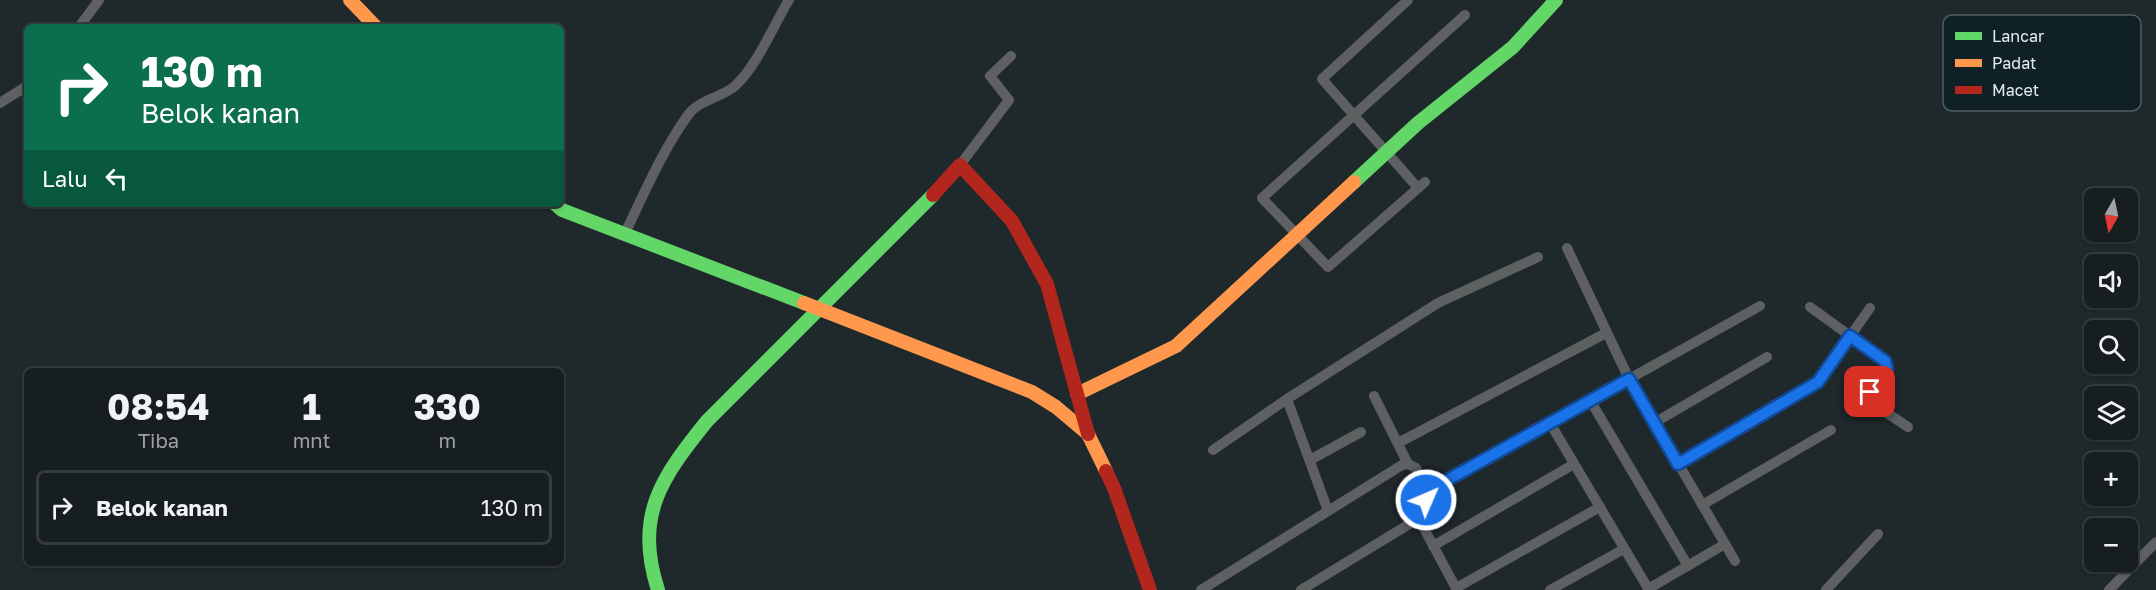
<!DOCTYPE html>
<html lang="id">
<meta charset="utf-8">
<style>
body{margin:0;font-family:"Golos Text",sans-serif;background:#242b2d;color:#f1f3f6;height:100vh;display:flex;flex-direction:column;font-size:22px;white-space:nowrap}
*{box-sizing:border-box;margin:0}
p{font-size:20px;color:#9ea2a5}
.icon{flex:none;width:33px;height:33px;fill:none;stroke:currentColor;stroke-width:2;stroke-linecap:round;stroke-linejoin:round}
.map{position:relative;flex:1;overflow:hidden}
.details{position:absolute;left:24px;top:368px;width:540px;height:198px;display:flex;flex-direction:column;background:#171e20;border-radius:9px;box-shadow:0 2px 4px #0004,0 0 0 2px #363c3e}
.details>*{flex:none}
.banner{position:absolute;left:24px;top:24px;width:540px;height:183px;border-radius:9px;box-shadow:0 2px 4px #0004,0 0 0 2px #363c3e;background:#0b6e4f;color:#fff;overflow:hidden}
.needle{width:39px;rotate:189deg}
.fabs{position:absolute;left:2084px;top:188px;display:grid;gap:12px}
.fabs a{display:grid;place-items:center;width:54px;height:54px;border-radius:9px;background:#171e20;box-shadow:0 2px 4px #0004,0 0 0 2px #363c3e;font-size:30px}
.pin{position:absolute;display:grid;place-items:center;width:51px;height:51px;color:#fff;margin:-26px;border-radius:12px;box-shadow:0 3px 9px #0006}
.me{position:absolute;width:66px;margin:-33px;rotate:45deg;stroke-linejoin:round;filter:drop-shadow(0 0 4px #0008)}
.turn{display:flex;align-items:center;gap:21px;height:126px;padding:0 18px;font-size:27px}
.turn .icon{width:78px;height:78px;stroke-width:2.5}
.turn b{display:block;font-size:42px;line-height:51px}
.then{display:flex;align-items:center;height:57px;padding:0 18px;background:#0003;gap:12px;font-size:22px}
.eta{display:flex;justify-content:space-evenly;align-items:center;height:102px;text-align:center}
.eta b{font-size:36px;font-weight:700;line-height:42px}
ul{padding:0;list-style:none}
li{display:flex;align-items:center;gap:18px;height:75px;margin:0 12px 9px;padding:0 6px;border:3px solid #363c3e;border-radius:9px}
li div{flex:1}
li b{display:block;font-size:22px}
li em{font-style:normal}
.map>svg:first-child{display:block}
.lines{fill:none;stroke-linecap:round;stroke-linejoin:round}
.street{stroke:#5e6062;stroke-width:10}
.fast{stroke:#63d668;stroke-width:14}
.slow{stroke:#ff974d;stroke-width:14}
.jam{stroke:#b3261e;stroke-width:14}
.route-casing{stroke:#114b97;stroke-width:15}
.route{stroke:#1a73e8;stroke-width:10}
.key{fill:#102027;stroke:#4f5e64;stroke-width:1.5}
.key-label{font-size:16px;fill:#e2edf2}
</style>
<div class="map">
<svg width="2156" height="590" viewBox="0 0 2156 590">
<rect width="100%" height="100%" fill="#1f282b"/>
<g class="lines">
<g class="street">
<polyline points="1408,0 1322,79 1418,188"/>
<polyline points="79,27 99,0"/>
<polyline points="0,103 27,86"/>
<polyline points="960,165 1009,100 990,76 1011,56"/>
<polyline points="1425,182 1328,267 1262,198 1465,15"/>
<path d="M625,233C644,194 662,151 688,115C700,99 721,98 735,86C757,66 773,26 789,0"/>
<polyline points="1567,248 1629,379 1735,561"/>
<polyline points="1810,307 1885,361 1886,369 1870,392 1872,403 1908,427"/>
<polyline points="1374,396 1408,464"/>
<polyline points="1287,399 1328,511"/>
<polyline points="1590,400 1688,566"/>
<polyline points="1550,423 1649,590"/>
<polyline points="1654,423 1767,357"/>
<polyline points="1398,443 1606,333"/>
<polyline points="1213,450 1287,399 1438,303 1538,257"/>
<polyline points="1310,460 1361,432"/>
<polyline points="1678,464 1818,382 1870,308"/>
<polyline points="1426,492 1760,306"/>
<polyline points="1702,505 1831,430"/>
<polyline points="1419,519 1457,590"/>
<polyline points="1433,546 1574,464"/>
<polyline points="1456,588 1600,507"/>
<polyline points="1648,589 1725,544"/>
<polyline points="1201,590 1402,465 1408,464 1416,468 1426,497 1421,517 1301,590"/>
<polyline points="1550,590 1624,549"/>
<polyline points="1826,590 1878,534"/>
<polyline points="2109,590 2156,542"/>
</g>
<g class="fast">
<polyline points="1354,182 1418,123 1513,47 1556,0"/>
<polyline points="555,204 562,210 804,303"/>
<path d="M658,590C634,516 661,478 707,421L933,195"/>
</g>
<g class="slow">
<polyline points="350,0 376,27"/>
<polyline points="804,303 1032,392 1056,407 1088,434 1106,471"/>
<polyline points="1077,394 1176,346 1354,182"/>
</g>
<g class="jam">
<polyline points="933,195 960,165 1012,221 1047,284 1088,434"/>
<polyline points="1106,471 1114,488 1150,590"/>
</g>
</g>
<g class="lines">
<defs>
<polyline id="route" points="1426,500 1426,492 1629,379 1678,464 1818,382 1850,336 1885,361 1887,369 1870,392"/>
</defs>
<use href="#route" class="route-casing"/>
<use href="#route" class="route"/>
</g>
<rect x="1943" y="15" width="198" height="96" rx="9" class="key"/>
<rect x="1955" y="32" width="27" height="8" fill="#63d668"/>
<rect x="1955" y="59" width="27" height="8" fill="#ff974d"/>
<rect x="1955" y="86" width="27" height="8" fill="#b3261e"/>
<g class="key-label">
<text x="1992" y="42">Lancar</text>
<text x="1992" y="69">Padat</text>
<text x="1992" y="96">Macet</text>
</g>
</svg>
<div class="fabs">
<a><svg class="needle" viewBox="-14 -14 28 28"><path d="M0-13l5 13h-10z" fill="#e53935"/><path d="M0 13l5-13h-10z" fill="#9ea2a5"/></svg></a>
<a><svg class="icon" aria-label="sound" viewBox="0 0 24 24"><path d="M4 9h4l5-4v14l-5-4H4zM17 9q2 3 0 6"/></svg></a>
<a><svg class="icon" aria-label="search" viewBox="0 0 24 24"><circle cx="10" cy="10" r="6"/><path d="M15 15l6 6"/></svg></a>
<a><svg class="icon" aria-label="layers" viewBox="0 0 24 24"><path d="M12 4l9 5-9 5-9-5zM3 14l9 5 9-5"/></svg></a>
<a>+</a>
<a>−</a>
</div>
<div class="pin" style="left:1870px;top:392px;background:#d93025"><svg class="icon" aria-label="arrive" viewBox="0 0 24 24"><path d="M6 21V4h12l-3 4 3 4H6"/></svg></div>
<svg class="me" style="left:1426px;top:500px" viewBox="-20 -20 40 40"><circle r="17" fill="#1a73e8" stroke="#fff" stroke-width="3"/><path d="M0-11L8 9 0 5-8 9z" fill="#fff"/></svg>
<div class="banner">
<div class="turn"><svg class="icon" aria-label="right" viewBox="0 0 24 24"><path d="M7 20v-9h11M14 6l5 5-5 5"/></svg><div><b>130 m</b>Belok kanan</div></div>
<div class="then">Lalu<svg class="icon" aria-label="left" viewBox="0 0 24 24"><path d="M17 20v-9H6M10 6l-5 5 5 5"/></svg></div>
</div>
<section class="details">
<div class="eta">
<div><b>08:54</b><p>Tiba</p></div>
<div><b>1</b><p>mnt</p></div>
<div><b>330</b><p>m</p></div>
</div>
<ul>
<li><svg class="icon" aria-label="right" viewBox="0 0 24 24"><path d="M7 20v-9h11M14 6l5 5-5 5"/></svg><div><b>Belok kanan</b></div><em>130 m</em></li>
</ul>
</section>
</div>
